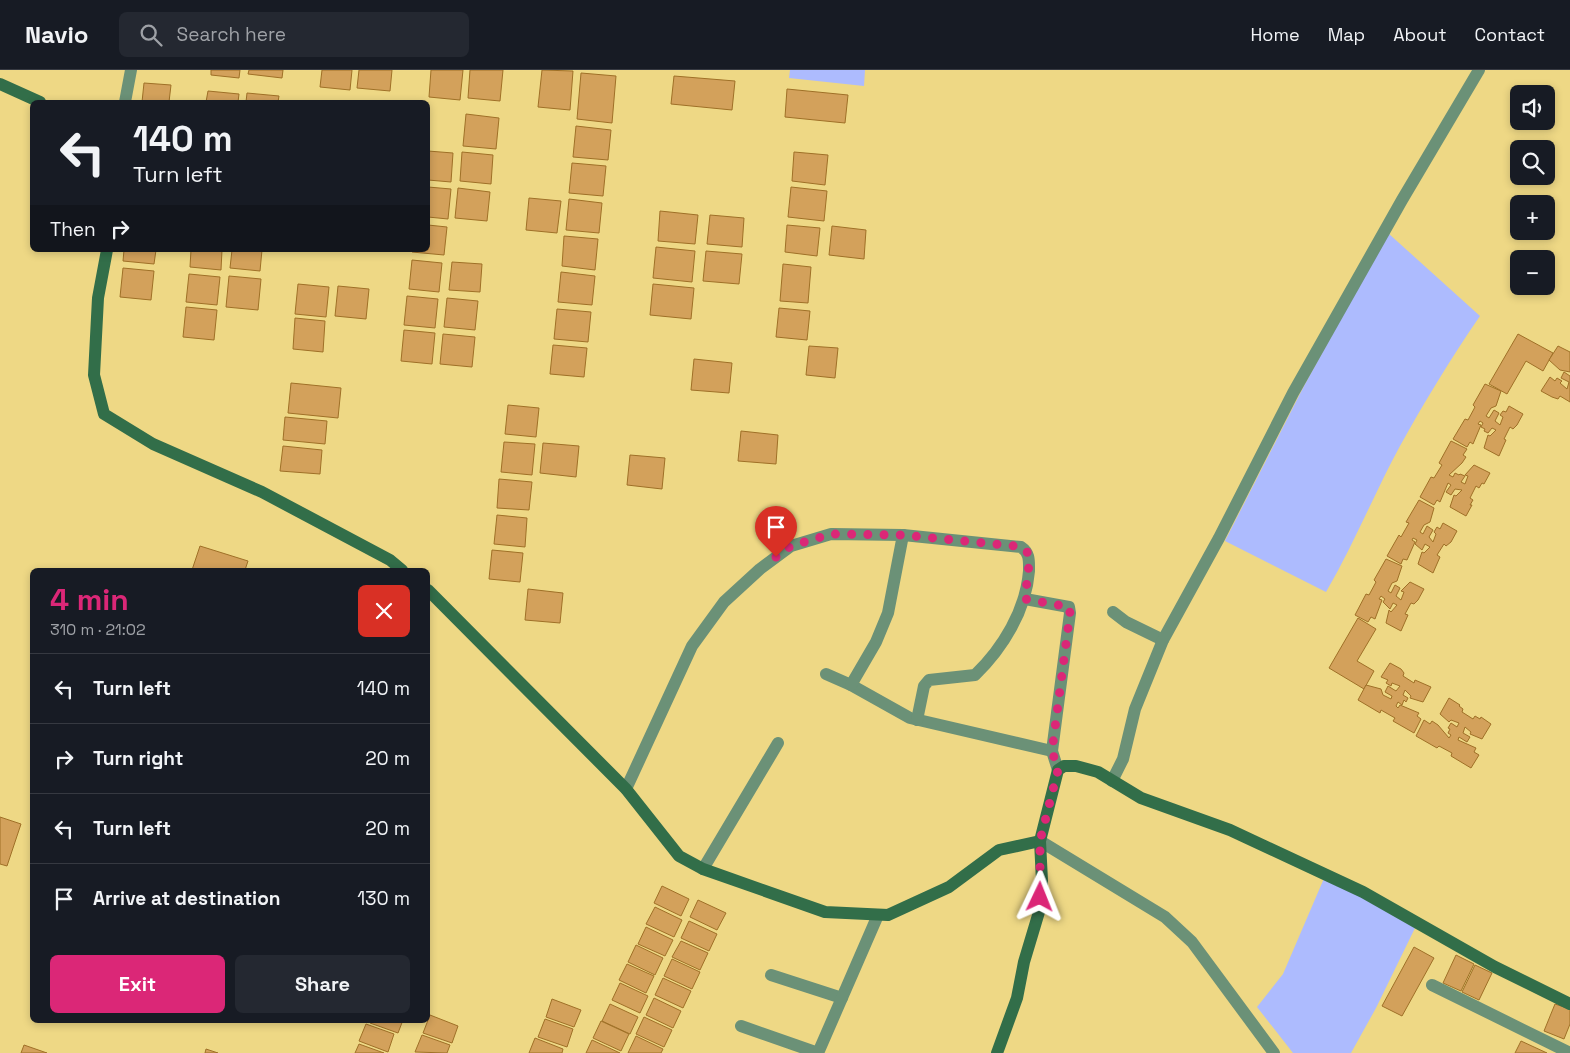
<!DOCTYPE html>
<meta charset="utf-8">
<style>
body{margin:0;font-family:"Space Grotesk",sans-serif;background:#242831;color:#f1f3f6;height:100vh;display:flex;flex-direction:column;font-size:19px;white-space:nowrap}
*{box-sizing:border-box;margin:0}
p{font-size:16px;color:#9ea1a6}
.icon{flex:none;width:28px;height:28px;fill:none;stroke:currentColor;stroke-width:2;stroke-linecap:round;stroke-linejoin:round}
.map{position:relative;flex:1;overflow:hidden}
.details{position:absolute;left:30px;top:498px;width:400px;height:455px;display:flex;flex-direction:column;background:#171b24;border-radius:8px;box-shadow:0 2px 8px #0003}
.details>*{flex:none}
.top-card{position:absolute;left:30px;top:30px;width:400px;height:152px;border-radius:8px;box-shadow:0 2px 8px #0003;background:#171b24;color:#f1f3f6;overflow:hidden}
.controls{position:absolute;left:1510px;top:15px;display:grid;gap:10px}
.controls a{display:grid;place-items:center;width:45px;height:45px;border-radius:8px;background:#171b24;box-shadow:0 2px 8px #0003;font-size:25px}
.pin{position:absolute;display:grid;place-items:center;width:42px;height:42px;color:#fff;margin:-51px -21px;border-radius:50% 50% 50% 0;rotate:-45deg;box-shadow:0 0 5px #0007}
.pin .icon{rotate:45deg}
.me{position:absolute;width:55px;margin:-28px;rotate:2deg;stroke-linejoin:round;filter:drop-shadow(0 0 4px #0008)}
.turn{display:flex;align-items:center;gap:18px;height:105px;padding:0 20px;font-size:22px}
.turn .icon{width:65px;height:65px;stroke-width:2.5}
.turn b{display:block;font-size:35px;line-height:42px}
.then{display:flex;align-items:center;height:48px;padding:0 20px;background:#0003;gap:10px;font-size:19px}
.round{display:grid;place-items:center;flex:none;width:52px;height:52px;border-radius:8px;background:#242831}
.overview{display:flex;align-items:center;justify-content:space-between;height:85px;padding:0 20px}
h1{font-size:30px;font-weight:700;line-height:38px;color:#db2777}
.cta{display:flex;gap:10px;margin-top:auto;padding:10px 20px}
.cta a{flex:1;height:58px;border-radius:8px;background:#db2777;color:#fff;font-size:20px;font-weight:700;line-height:58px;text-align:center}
.cta a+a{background:#242831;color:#f1f3f6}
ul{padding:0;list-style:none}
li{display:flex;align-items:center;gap:15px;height:70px;padding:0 20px;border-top:1px solid #363941}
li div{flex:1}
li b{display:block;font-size:19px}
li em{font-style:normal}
header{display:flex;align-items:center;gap:30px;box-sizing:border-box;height:70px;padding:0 25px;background:#171b24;border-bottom:1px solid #363941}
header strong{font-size:24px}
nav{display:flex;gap:28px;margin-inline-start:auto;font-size:18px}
.search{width:350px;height:45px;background:#242831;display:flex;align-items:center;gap:12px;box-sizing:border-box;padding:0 18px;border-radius:8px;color:#9ea1a6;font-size:19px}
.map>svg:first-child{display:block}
.green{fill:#adbbfe}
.building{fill:#d3a15b;stroke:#9f7027}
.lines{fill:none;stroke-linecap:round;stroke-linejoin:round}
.street{stroke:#6b9177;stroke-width:12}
.secondary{stroke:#326e49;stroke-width:12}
.route{stroke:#db2777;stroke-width:9;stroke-dasharray:0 16.2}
</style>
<header>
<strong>Navio</strong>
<div class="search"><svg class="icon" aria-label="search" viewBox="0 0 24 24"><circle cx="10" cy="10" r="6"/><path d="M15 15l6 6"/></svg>Search here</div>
<nav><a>Home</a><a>Map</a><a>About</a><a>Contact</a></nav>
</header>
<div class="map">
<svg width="1570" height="983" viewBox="0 0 1570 983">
<rect width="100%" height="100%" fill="#eed885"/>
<g class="green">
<polygon points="790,0 865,0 864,16 789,8"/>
<path d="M1388,163L1480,246C1451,288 1425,331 1400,376C1374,424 1354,474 1326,522L1225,471L1305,314Z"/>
<polygon points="1325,806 1415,858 1376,938 1351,983 1293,983 1257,937 1283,904"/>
</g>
<g class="building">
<polygon points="211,0 240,0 239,8 211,5"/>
<polygon points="249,0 283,0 282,8 248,4"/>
<polygon points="322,0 352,0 350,20 320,17"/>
<polygon points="359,0 392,0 390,21 357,18"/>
<polygon points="431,0 463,0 460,30 429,27"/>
<polygon points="470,0 503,0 500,31 468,28"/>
<polygon points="542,0 573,1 570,40 538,37"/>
<polygon points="581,3 616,6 612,53 577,49"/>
<polygon points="674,6 735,11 732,40 671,34"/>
<polygon points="144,13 171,15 169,32 142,32"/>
<polygon points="787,19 848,25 845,53 785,47"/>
<polygon points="208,21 239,24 238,32 206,32"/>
<polygon points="247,23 279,26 278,32 246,32"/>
<polygon points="466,44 499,48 496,79 463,76"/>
<polygon points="576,56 611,60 608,90 573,87"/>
<polygon points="428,81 453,83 451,112 428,110"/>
<polygon points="462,82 493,85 491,114 460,111"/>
<polygon points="794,82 828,85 825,115 792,111"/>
<polygon points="572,93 606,96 603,126 569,123"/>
<polygon points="428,117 451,119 448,149 428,147"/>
<polygon points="791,117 827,121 824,151 788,147"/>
<polygon points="458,118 490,122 487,151 455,148"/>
<polygon points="529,128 561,131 557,163 526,160"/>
<polygon points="569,129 602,133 599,163 566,160"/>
<polygon points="660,141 698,145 695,174 658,171"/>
<polygon points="710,145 744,148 742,177 707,174"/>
<polygon points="428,155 447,157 444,185 412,182 412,180 428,180"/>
<polygon points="787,155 820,158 817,186 785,182"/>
<polygon points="832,156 866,160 864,189 829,185"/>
<polygon points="564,166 598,169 595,200 562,196"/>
<polygon points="656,177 695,181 692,212 653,208"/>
<polygon points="124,180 156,180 154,194 123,191"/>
<polygon points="191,180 222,180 221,200 190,197"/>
<polygon points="232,180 262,180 260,201 230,198"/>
<polygon points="706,181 742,184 739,214 703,211"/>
<polygon points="412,190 442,193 439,222 409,219"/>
<polygon points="452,192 482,194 480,222 449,220"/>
<polygon points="783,194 811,197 808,233 780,231"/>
<polygon points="123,198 154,201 151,230 120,227"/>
<polygon points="561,202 595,206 592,235 558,232"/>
<polygon points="189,204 220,207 217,235 186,232"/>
<polygon points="229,206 261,209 258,240 226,237"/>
<polygon points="298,214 329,217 326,247 295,244"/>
<polygon points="653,214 694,218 691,249 650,245"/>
<polygon points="338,216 369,219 366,249 335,246"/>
<polygon points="407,226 438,229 435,258 404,255"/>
<polygon points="447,228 478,231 475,260 444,257"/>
<polygon points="186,237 217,240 214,270 183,267"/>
<polygon points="779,238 810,241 807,270 776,267"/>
<polygon points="557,239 591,242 588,272 554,269"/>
<polygon points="295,248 325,251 323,282 293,279"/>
<polygon points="404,260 435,263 432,294 401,291"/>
<polygon points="443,264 475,267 472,297 440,294"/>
<polygon points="1518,264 1553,283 1543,301 1526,291 1507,324 1489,314"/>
<polygon points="553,275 587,278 584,307 550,304"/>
<polygon points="809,276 838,278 835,308 806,305"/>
<polygon points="1558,276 1570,282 1570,302 1560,300 1549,290"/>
<polygon points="694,289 732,293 729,323 691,320"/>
<polygon points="1564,302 1570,306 1570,332 1560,326 1558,329 1552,327 1541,321 1550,307 1555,311 1557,308 1562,311 1560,313 1567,319 1569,312 1561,308"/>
<polygon points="291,313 341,318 338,348 288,343"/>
<polygon points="1485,314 1501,321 1496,336 1491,338 1486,346 1489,348 1494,340 1499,343 1495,351 1500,355 1503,347 1500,345 1503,341 1506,342 1509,336 1523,344 1517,355 1513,359 1510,357 1504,369 1506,370 1499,386 1484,378 1488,365 1490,366 1496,360 1492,358 1488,363 1484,361 1485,359 1481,357 1483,353 1480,351 1478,354 1481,355 1473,374 1470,372 1467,377 1453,369 1465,349 1468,350 1475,337 1473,335"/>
<polygon points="508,335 539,338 536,367 505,364"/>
<polygon points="285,347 327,351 325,374 283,370"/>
<polygon points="741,361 778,365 776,394 738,391"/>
<polygon points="1451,371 1467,379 1463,385 1466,387 1462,393 1449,405 1453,407 1455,403 1459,405 1460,404 1465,406 1461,412 1465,414 1468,406 1465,405 1474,395 1490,403 1484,414 1482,413 1479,418 1476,416 1470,428 1473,430 1470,435 1472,435 1466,446 1450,437 1454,425 1456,426 1462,420 1455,419 1451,425 1446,422 1451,415 1448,413 1440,432 1437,430 1434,435 1420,427 1431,407 1434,408 1442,395 1439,393"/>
<polygon points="504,372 535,374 532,405 501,402"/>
<polygon points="543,373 579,376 576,407 540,403"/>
<polygon points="283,376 322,380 320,404 280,401"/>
<polygon points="630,385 665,388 662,419 627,415"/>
<polygon points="499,409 532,412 529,440 497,438"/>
<polygon points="1419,430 1434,438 1430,452 1424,455 1420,462 1423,464 1427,456 1433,460 1429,467 1433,472 1436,464 1434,462 1437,457 1440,459 1443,453 1457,461 1451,472 1446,476 1444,474 1437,485 1440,487 1433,503 1418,494 1422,482 1424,483 1430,477 1425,474 1422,480 1415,474 1417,470 1413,468 1412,470 1415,472 1407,490 1403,489 1401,494 1387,486 1399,465 1401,467 1409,453 1406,452"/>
<polygon points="497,445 527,448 525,477 494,474"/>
<polygon points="200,476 248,491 245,500 192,500"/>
<polygon points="492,480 523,483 520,512 489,509"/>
<polygon points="1386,489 1402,496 1397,511 1392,513 1388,521 1391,523 1395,515 1400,518 1396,526 1401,530 1404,522 1401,521 1410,512 1424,519 1418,530 1414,534 1411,533 1405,544 1408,545 1401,561 1386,553 1389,540 1391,542 1397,535 1393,533 1390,539 1383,532 1385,529 1381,526 1379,529 1382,530 1375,549 1371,547 1368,552 1355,545 1366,524 1369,525 1376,512 1374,510"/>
<polygon points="528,519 563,523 560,553 525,550"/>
<polygon points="1358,548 1376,559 1357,591 1374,601 1364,619 1329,598"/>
<polygon points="1390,593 1401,599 1404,603 1403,606 1414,613 1415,610 1431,617 1423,632 1410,628 1411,626 1405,620 1403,625 1408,628 1406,632 1404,630 1402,635 1398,632 1396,636 1398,638 1400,635 1419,643 1417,646 1421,649 1414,663 1393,651 1395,648 1381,640 1380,643 1358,630 1366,615 1381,619 1383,625 1391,629 1392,626 1385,622 1388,616 1396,621 1400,616 1392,613 1391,616 1386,613 1388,610 1381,607"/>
<polygon points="1449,628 1460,635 1459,636 1463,639 1462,642 1473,649 1475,646 1480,649 1481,647 1491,654 1482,669 1470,664 1471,662 1465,657 1463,663 1470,667 1467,672 1459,667 1458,670 1476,678 1474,682 1479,685 1471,698 1451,686 1452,683 1439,676 1437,678 1416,666 1424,650 1430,654 1432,651 1438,655 1449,668 1451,665 1448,663 1450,659 1448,658 1451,653 1457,657 1459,653 1451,650 1449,652 1440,644"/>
<polygon points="0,747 21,754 7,796 0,794"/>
<polygon points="662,816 689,829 681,846 654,833"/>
<polygon points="698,830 726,843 717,860 690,847"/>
<polygon points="655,837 682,850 674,867 646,854"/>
<polygon points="689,851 717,864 709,881 681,868"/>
<polygon points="646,857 673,870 665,886 638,874"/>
<polygon points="681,871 708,883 700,900 672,887"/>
<polygon points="636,875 663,888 655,905 628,892"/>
<polygon points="1414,877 1434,888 1402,946 1382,936"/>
<polygon points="1456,885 1474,894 1461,921 1443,913"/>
<polygon points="672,889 700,902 692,919 664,906"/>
<polygon points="627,894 654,906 646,923 619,910"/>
<polygon points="1475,895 1492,903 1479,930 1462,922"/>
<polygon points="663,908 691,921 683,938 655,925"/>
<polygon points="620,913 648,926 640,943 612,930"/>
<polygon points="654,928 681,941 673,958 646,945"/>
<polygon points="552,929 581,940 574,957 546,947"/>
<polygon points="610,934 638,947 630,964 602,951"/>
<polygon points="1555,934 1570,939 1570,954 1564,969 1544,961"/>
<polygon points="430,945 458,956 452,973 423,963"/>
<polygon points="644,947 672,960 664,977 636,964"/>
<polygon points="545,949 573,959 567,977 538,967"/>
<polygon points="371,950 403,950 398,963 370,953"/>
<polygon points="601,951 629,964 621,981 593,968"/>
<polygon points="366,954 394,964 388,982 359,971"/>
<polygon points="422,965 450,975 447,983 415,982"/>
<polygon points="636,966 663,979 661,983 628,983"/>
<polygon points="535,968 563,979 562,983 529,983"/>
<polygon points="592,970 620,983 586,983"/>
<polygon points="1521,971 1547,983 1515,983"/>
<polygon points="359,974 384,983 355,983"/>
<polygon points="24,975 47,983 21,983"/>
<polygon points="206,979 218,983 205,983"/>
</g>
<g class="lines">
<g class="street">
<polyline points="125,32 131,0"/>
<polyline points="1025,529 1069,537 1070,543 1052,681 1058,700"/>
<polyline points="1113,542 1126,552 1163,570"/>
<polyline points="826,604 851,615 910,648 1052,681"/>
<polyline points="851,615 876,572 888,543 903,465"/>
<polyline points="1112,711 1123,689 1135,639 1163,570 1219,468 1293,323 1402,130 1479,0"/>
<path d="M626,719L692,576L724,532L760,499L791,476L831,464L903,465L1021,477C1030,483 1029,491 1029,501C1026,540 1003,578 975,605L929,610L924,616L917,650"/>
<polyline points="1040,771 1165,847 1192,872 1274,983"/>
<polyline points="703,799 778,673"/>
<polyline points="771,905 842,928"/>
<polyline points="1432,915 1570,983"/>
<polyline points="741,956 818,983"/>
<polyline points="818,983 878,845"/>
</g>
<g class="secondary">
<polyline points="0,14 40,32"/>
<polyline points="107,180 98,228 94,305 104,344 153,374 262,422 390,490 402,500"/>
<polyline points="428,520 626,719 679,786 703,799 825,842 888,845 949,817 999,780 1040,771"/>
<polyline points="997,983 1017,928 1024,892 1039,842 1042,811 1040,771 1058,700 1064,696 1076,696 1098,702 1141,728 1230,760 1363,822 1495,897 1570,934"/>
</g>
</g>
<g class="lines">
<polyline class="route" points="776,487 791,476 831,464 903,465 1015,476 1027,481 1029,494 1025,529 1069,537 1070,543 1052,681 1058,700 1040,771 1040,827"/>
</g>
</svg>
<div class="controls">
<a><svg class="icon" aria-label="sound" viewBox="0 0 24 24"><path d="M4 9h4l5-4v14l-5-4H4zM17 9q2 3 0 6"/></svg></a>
<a><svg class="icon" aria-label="search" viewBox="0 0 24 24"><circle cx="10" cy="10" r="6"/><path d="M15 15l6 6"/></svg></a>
<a>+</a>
<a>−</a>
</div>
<div class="pin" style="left:776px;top:487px;background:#d93025"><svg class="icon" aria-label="arrive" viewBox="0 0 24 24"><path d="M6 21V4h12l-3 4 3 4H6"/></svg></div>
<svg class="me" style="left:1040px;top:827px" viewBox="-20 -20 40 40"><path d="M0-17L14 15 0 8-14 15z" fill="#db2777" stroke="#fff" stroke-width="4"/></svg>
<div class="top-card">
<div class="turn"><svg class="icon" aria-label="left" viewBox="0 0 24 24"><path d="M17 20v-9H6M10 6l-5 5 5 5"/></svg><div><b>140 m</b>Turn left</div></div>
<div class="then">Then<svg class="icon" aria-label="right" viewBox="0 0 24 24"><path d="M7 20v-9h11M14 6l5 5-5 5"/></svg></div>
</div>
<section class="details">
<div class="overview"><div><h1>4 min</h1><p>310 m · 21:02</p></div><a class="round" style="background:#d93025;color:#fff"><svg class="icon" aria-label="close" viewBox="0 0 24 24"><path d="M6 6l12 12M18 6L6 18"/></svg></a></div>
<ul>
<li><svg class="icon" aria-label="left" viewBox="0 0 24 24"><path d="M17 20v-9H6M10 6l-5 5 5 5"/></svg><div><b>Turn left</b></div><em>140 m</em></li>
<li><svg class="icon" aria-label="right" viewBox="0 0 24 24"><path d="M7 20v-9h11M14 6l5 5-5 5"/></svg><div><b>Turn right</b></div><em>20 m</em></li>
<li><svg class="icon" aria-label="left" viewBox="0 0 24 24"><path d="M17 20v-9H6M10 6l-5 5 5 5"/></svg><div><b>Turn left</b></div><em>20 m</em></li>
<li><svg class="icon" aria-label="arrive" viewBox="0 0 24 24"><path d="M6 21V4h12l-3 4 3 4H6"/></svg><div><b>Arrive at destination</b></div><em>130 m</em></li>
</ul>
<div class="cta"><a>Exit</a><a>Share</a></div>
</section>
</div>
